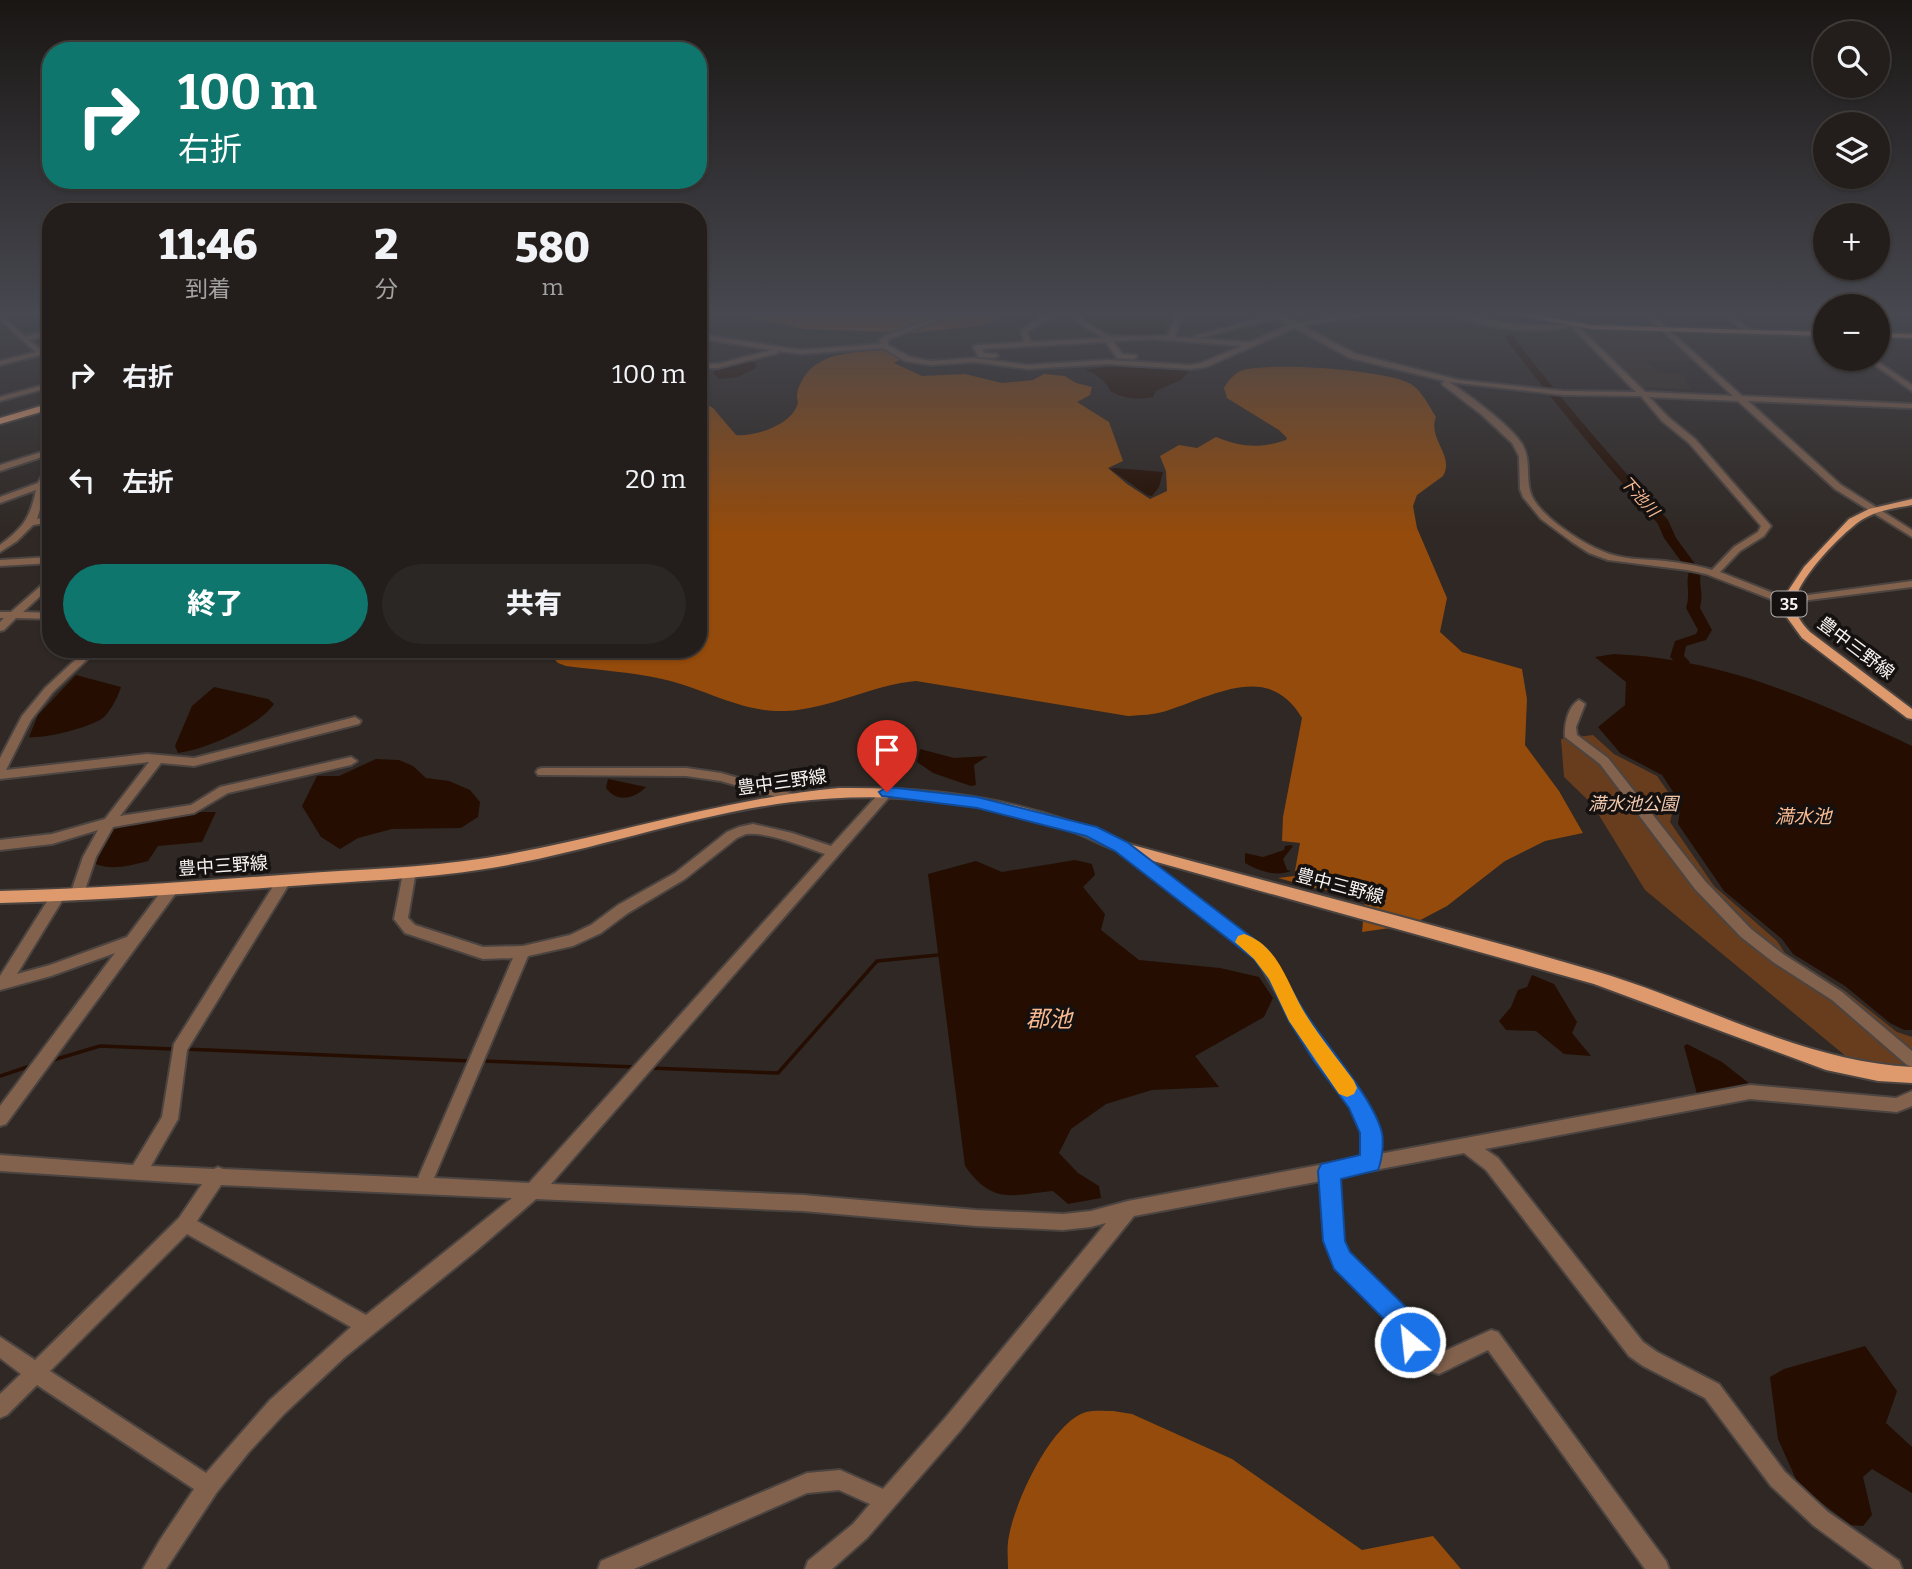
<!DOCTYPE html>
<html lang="ja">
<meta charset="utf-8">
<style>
body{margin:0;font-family:Bitter,"Noto Sans JP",serif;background:#2b2724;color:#f1f3f6;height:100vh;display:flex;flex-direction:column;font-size:26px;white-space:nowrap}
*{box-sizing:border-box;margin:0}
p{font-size:23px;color:#a3a2a3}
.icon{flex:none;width:38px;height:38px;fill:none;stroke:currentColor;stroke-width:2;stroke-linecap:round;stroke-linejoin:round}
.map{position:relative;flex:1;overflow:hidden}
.sheet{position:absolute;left:42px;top:203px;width:665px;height:455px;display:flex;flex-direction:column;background:#231e1b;border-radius:28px;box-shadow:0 2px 5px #0004,0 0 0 2px #403c3a}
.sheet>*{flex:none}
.top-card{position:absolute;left:42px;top:42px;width:665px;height:147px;border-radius:28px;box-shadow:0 2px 5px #0004,0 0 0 2px #403c3a;background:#0f766e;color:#fff;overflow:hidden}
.buttons{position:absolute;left:1813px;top:21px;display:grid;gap:14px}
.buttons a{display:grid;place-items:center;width:77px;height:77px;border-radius:50%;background:#231e1b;box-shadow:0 2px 5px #0004,0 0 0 2px #403c3a;font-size:35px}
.pin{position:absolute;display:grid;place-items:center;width:60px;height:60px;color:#fff;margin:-72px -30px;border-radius:50% 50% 50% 0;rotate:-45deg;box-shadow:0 0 7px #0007}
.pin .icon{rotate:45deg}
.me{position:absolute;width:77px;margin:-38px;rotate:332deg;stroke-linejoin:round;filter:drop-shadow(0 0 5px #0008)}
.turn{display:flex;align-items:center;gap:24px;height:147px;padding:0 21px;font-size:32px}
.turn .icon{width:91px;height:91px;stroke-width:2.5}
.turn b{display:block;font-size:49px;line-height:60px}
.eta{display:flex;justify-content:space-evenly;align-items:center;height:119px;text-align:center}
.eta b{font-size:42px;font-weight:800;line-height:49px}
.cta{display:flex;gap:14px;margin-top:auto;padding:14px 21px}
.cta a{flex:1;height:80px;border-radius:42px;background:#0f766e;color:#fff;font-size:28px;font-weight:800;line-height:80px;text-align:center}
.cta a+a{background:#2b2724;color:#f1f3f6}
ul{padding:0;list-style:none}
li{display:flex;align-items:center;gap:21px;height:105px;padding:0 21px}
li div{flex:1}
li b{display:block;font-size:26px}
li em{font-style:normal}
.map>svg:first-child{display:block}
.built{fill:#3b2f27}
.green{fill:#683d1e}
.forest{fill:#944b0c}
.water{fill:#250e01}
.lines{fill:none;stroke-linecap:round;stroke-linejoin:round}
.stream{stroke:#250e01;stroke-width:3.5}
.river{fill:#250e01;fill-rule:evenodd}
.minor-casing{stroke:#4b4441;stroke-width:4}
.major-casing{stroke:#4b4441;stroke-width:4}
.minor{fill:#83624d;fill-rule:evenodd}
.major{fill:#de9a6d;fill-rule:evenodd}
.route{fill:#1a73e8;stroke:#114b97;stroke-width:2}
.slow{fill:#f59e0b}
.labels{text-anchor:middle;stroke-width:7;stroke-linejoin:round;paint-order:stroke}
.far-water-label{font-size:16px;font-style:italic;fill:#f7ba92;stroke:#141110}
.shield{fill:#141110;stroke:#b3afad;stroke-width:2}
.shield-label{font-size:16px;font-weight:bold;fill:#f7f3f0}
.street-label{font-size:18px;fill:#f7f3f0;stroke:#141110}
.park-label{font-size:18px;font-style:italic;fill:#f2c8ad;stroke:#141110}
.water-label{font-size:19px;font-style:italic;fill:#f7ba92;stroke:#141110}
.near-water-label{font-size:23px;font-style:italic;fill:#f7ba92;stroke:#141110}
</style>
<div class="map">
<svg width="1912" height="1569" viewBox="0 0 1912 1569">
<rect width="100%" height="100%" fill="#2f2824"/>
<polygon class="built" points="1580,329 1657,333 1695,361 1646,361 1658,373 1682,374 1691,389 1637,387"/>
<polygon class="green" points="1593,735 1614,754 1657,776 1675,802 1670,822 1714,886 1777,941 1785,953 1845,991 1897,1032 1912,1037 1912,1064 1892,1068 1854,1063 1645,890 1592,804 1564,777 1561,739"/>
<g class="forest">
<polygon points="715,312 1008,312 999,319 977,326 913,333 804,329 739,315"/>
<path d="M886,350L903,358L894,363L922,376L965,374L1002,383L1033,380L1044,374L1065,376L1076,383L1092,387L1090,395L1077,402L1109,422L1123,461L1108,468L1127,484L1150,499L1167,491L1166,471L1160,456L1179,445L1197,448L1216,437C1241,447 1260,449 1286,440L1287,438L1279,430L1227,398L1224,388C1229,380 1234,373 1243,370C1273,362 1383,370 1409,383C1422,390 1428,405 1436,417C1427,439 1455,455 1443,476L1417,495L1413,506L1417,528L1447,598L1440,632L1462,652L1522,669L1527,699L1525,745L1559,791L1583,833L1545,841L1505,861L1447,906L1411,925L1362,932L1365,900L1359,888L1322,890L1278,878L1294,876L1300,843L1282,841L1283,817L1302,718C1269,661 1214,696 1166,711C1154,715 1141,715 1128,716L916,681C872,685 830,709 786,711C741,713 704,688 662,679C630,672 598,670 566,666L558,663L545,649H698V399L713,408L736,435C755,437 790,425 797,406C799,400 797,401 797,395C798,384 807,370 817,364C836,351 864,352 886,350Z"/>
<path d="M1113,1411L1132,1414L1232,1459L1362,1550L1433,1536L1461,1569H1008C1008,1560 1007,1551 1008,1542C1012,1507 1050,1423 1086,1412C1094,1410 1105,1411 1113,1411Z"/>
</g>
<g class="water">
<path d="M1083,312H1168L1165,335C1135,335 1107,338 1082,318Z"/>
<polygon points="752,361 757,365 756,368 738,377 719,379 713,373 718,369"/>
<path d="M1115,366L1189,371L1181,380L1156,391L1153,397C1138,400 1124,399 1110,391C1107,381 1095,373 1085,370Z"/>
<polygon points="1115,468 1163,472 1159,487 1152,496 1147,495 1110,469"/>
<path d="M1614,654C1724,659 1815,700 1912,746V1030H1904L1890,1023L1845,986L1793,954L1782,939L1724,891L1678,824L1681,804L1662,775L1620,753L1598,727L1625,705L1626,682L1595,657Z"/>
<path d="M76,675L121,687C118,697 111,710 104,717C93,727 44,739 29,737L38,715Z"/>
<path d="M214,687L268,699L274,704C259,726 205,750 178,753L175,746L192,706Z"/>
<polygon points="920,749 954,758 988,756 974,765 976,785 971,786 933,773 917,762"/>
<polygon points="376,759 399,760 413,766 426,778 449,781 470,790 480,802 478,817 461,828 392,829 358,838 340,849 321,837 302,806 317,776 339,776"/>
<path d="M608,779L646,787C634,799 617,803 606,788Z"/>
<path d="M198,812H216L202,842L158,846L148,861C128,866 112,871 93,863L105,838L115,827Z"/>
<path d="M1290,845L1293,846L1283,859L1287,870L1291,871C1276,877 1259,871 1245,863V853L1263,857L1284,850L1285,846Z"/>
<path d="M1075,860L1092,864L1095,875L1083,887L1105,914L1101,930L1139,960L1220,968L1259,977L1273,998L1264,1017L1195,1056L1219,1087L1152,1090L1106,1104L1071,1129L1059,1153L1078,1173L1099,1186L1101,1198L1068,1204L1053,1191C1010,1195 993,1205 965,1166L928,874L976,861L1002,872Z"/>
<polygon points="1532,975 1554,984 1577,1022 1572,1033 1591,1056 1564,1054 1536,1031 1506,1030 1499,1021 1511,1007 1518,990 1527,987"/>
<polygon points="1687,1044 1722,1062 1750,1084 1697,1094 1684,1046"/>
<polygon points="1865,1346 1897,1391 1886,1423 1912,1447 1912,1493 1872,1469 1863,1477 1872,1515 1863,1526 1851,1525 1799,1486 1778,1439 1770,1377 1784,1369"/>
</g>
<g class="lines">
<g class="stream">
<polyline points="184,1049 471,1061"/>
<polyline points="50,1061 100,1046 174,1049"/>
<polyline points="482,1061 636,1067"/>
<polyline points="649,1068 778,1073 877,961 938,955"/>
<polyline points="0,1076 30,1066"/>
</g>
<g class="river">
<polygon points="1484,312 1493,312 1503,323 1496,325"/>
<path d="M1506,335H1512C1561,400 1614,460 1668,520L1676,538L1701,572C1698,584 1704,592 1700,608L1712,630L1706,640L1686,646L1684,656L1690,662L1688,665H1678L1670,657L1675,641L1696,634L1698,630L1686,608C1691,592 1685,584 1689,572L1664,538L1658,524C1605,464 1554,403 1506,339Z"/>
</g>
<defs>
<g id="minor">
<path d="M950,312H959L890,339L888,341V345L910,357L931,361L975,358L1028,365L1107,360L1191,365L1201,363L1242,346L1152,339L1113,341L1122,354L1136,355L1137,357L1133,359L1117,358L1106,342L982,349L984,353L997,354L998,356L994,358L979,357L973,347L977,345L1024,342L1021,330C1042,317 1046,312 1071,312L1051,317L1027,332L1031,342L1104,338L1074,320L1073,312H1079V318L1110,337L1168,336L1177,312H1183L1175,337L1250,342L1289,325L1277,318L1198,338L1195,336L1271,315L1267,312H1275L1297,323L1364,312H1381L1303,326L1356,354L1459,380L1563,391L1636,392L1571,326C1542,336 1475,328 1450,312C1464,312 1479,319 1493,321C1521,326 1551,326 1576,324L1645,392L1733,396L1642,312H1649L1742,396L1912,404V408L1748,401L1841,485L1912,530V537L1835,489L1738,401L1649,397L1668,417L1695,439L1771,526L1764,536L1740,551L1720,572L1786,598L1912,581V587L1793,602V605L1789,606L1706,574L1687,570L1608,560L1589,553L1572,542L1541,519L1523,497L1520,489L1519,456L1512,443L1482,415L1443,385L1442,383L1445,381L1350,358L1295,328L1206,367L1191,369L1107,364L1028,369L975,362L931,365L905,361L883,348L801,354L778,351V353L718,368H698V364H718L772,350L698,338V334L801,350L880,344V340L885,336ZM1449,382L1563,395L1641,396L1662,421L1689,443L1761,526L1758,532L1734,547L1712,570C1696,565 1681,563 1665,561C1644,559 1621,560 1602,551C1580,542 1536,514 1530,491C1526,475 1531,459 1522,444C1510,425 1469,395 1449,382Z"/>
<polygon points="1721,312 1728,312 1752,332 1747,333"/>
<polygon points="0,314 25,337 51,330 51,334 29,340 36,346 51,355 51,360 41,355 0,365 0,361 36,352 0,320"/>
<polygon points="1866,359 1874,359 1912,385 1912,391"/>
<polygon points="51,383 51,387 0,401 0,397"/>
<polygon points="51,449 51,454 0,471 0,465"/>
<path d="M48,465H51V474L37,519L51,516V522L33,525L17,541L0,552V545C24,527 30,518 36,490L0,503V497L38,483Z"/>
<polygon points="51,557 51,563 0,566 0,560"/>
<polygon points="51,577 51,586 23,612 51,613 51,619 16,618 4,630 0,631 0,622 4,618 0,618 0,612 11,612"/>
<polygon points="87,649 98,649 53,692 31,720 6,770 147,754 194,758 355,717 361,721 359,724 194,766 161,763 120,816 191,805 220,787 351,757 357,761 351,765 228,793 194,813 113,827 96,857 82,899 72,899 70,895 83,857 98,830 52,844 0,850 0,840 52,834 105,819 149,762 0,779 0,758 22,716 45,688"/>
<path d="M1579,700L1585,704L1576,727L1577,735L1608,758L1705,881L1751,929L1783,954L1842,992L1912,1051V1067L1907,1065L1832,1000L1773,962L1741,937L1695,889L1600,764L1565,737C1564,725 1568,706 1579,700Z"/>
<polygon points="542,768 686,768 721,773 797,795 799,798 793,802 721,781 686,776 538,775 536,772 538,769"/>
<path d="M887,788L893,792L891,795L551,1184L803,1195L976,1210L1063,1214L1091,1211L1128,1201L1362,1157L1363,1134L1355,1114L1307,1045L1256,958L1116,850L1115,847L1116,844H1126L1266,950L1317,1036L1366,1104L1378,1130L1379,1154L1750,1085L1896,1098L1912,1091V1106L1897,1112L1750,1099L1485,1149L1498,1158L1643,1342L1657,1352L1719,1384L1785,1472L1828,1512L1899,1561L1902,1569H1873L1814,1526L1771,1486L1705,1398L1643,1366L1629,1356L1486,1170L1464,1153L1338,1177L1343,1241L1348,1254L1414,1318L1422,1350L1438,1354L1491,1330L1498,1332L1666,1561L1669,1569H1645L1488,1350L1439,1374L1407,1365L1399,1330L1336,1266L1325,1241L1321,1181L1134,1216L960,1431L867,1538L832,1569H805L808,1561L853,1524L870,1504L839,1490L807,1493L634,1569H598L601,1561L807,1473L840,1470L883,1489L946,1417L1106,1223L1091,1227L1063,1230L976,1226L803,1211L536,1199L476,1251L345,1357L284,1414L249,1452L217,1492L166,1569H143L160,1540L194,1489L37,1385L7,1415L0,1418V1394L21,1374L0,1358V1337L35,1360L179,1218L202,1184L0,1171V1155L133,1165L162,1117L174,1044L279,877H289L291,881L187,1050L178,1119L151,1166L214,1169L218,1167L223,1169L418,1178L513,958L483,959L405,933L394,919L404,868H414L416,871L408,918L415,925L483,947L523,946L570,935L591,925L618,905L675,873L727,832L739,827L753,824L792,833L831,846L883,789ZM746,834C769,832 802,846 825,854L529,1183L434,1178L528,956L573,946L601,933L628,913L685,879L737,838ZM221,1185L512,1198L366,1315L197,1221ZM187,1234L351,1327L270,1400L206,1473L50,1371Z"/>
<polygon points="171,884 176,885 178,889 176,893 6,1124 0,1126 0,1106 115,953 51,976 0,990 0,976 53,892 63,892 65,896 17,974 50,965 127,937 166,885"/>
</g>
<g id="major">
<polygon points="1504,312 1522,312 1591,325 1825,332 1825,336 1591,329"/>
<polygon points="1878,333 1912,334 1912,338 1878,337"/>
<polygon points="51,403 51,409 0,424 0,418"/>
<path d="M1912,499V505C1896,508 1879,510 1865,518C1846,528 1794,582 1795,604C1795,615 1803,625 1810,632L1912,709V719L1907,718L1802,638L1786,616L1783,602L1786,594L1804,567L1849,519L1869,509Z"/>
<path d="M839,788C944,787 1029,800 1125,843C1282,886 1439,925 1595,971C1701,1002 1800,1061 1912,1067V1083L1878,1081L1826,1070L1594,984L1121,852C1105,847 1090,838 1074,832C1046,821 1015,813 986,808C922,796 856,794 792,802C688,815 588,853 485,869C421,879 356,881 291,886C194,893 97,901 0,903V891C99,889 197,881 296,874C359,869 423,868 486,858C605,839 719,799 839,788Z"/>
</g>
</defs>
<use href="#minor" class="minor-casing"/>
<use href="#major" class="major-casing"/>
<use href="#minor" class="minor"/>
<use href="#major" class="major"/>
</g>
<linearGradient id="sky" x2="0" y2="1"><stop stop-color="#1a1614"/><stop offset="0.59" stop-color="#474850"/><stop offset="1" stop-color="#474850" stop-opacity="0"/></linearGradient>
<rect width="1912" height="532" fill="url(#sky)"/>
<path class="route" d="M887,787L977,797L1097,827L1127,842L1267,949C1283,970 1292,993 1306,1014C1326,1045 1374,1099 1382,1133C1384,1143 1382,1160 1378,1170L1341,1179L1345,1241L1350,1252L1416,1317L1423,1342L1419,1350L1410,1354L1402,1350L1396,1331L1334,1269L1323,1241L1318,1171L1321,1164L1360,1155V1133L1349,1108L1314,1061L1289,1021L1269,979L1254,959L1115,851L1086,836L977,808L882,796L879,792Z"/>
<path class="slow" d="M1244,934C1278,945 1287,983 1303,1010C1318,1035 1337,1058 1354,1081L1357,1088L1354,1094L1347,1097L1339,1094L1289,1021L1269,979L1254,959L1235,942L1238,936Z"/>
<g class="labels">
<g class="far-water-label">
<text transform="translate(1640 496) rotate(48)" y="6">下池川</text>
</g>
<rect class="shield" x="1771.5" y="591.5" width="35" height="25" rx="5"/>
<g class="shield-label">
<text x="1789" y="610">35</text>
</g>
<g class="street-label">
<text transform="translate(1856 648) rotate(37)" y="6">豊中三野線</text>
<text transform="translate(782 782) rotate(-8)" y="6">豊中三野線</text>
<text transform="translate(223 866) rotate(-4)" y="6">豊中三野線</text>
<text transform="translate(1340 886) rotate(15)" y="6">豊中三野線</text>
</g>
<g class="park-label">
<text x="1633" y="810">満水池公園</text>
</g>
<g class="water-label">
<text x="1803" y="823">満水池</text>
</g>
<g class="near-water-label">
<text x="1049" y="1027">郡池</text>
</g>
</g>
</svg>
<div class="buttons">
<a><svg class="icon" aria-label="search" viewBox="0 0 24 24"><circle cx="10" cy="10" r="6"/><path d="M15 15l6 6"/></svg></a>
<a><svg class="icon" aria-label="layers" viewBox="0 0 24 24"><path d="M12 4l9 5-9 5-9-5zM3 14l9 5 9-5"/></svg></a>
<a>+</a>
<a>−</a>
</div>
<div class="pin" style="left:887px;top:792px;background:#d93025"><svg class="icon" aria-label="arrive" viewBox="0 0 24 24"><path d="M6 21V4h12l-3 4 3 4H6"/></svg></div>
<svg class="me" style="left:1410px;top:1342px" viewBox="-20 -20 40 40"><circle r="17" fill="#1a73e8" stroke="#fff" stroke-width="3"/><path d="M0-11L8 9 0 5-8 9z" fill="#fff"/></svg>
<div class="top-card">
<div class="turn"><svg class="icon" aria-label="right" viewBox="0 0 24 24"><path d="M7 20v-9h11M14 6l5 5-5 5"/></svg><div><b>100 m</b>右折</div></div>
</div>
<section class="sheet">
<div class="eta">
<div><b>11:46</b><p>到着</p></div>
<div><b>2</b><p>分</p></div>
<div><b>580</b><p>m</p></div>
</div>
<ul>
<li><svg class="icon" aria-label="right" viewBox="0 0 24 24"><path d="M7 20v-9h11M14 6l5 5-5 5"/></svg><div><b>右折</b></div><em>100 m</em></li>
<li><svg class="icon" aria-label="left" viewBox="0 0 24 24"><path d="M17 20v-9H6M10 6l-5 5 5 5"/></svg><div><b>左折</b></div><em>20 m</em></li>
</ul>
<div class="cta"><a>終了</a><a>共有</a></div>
</section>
</div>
